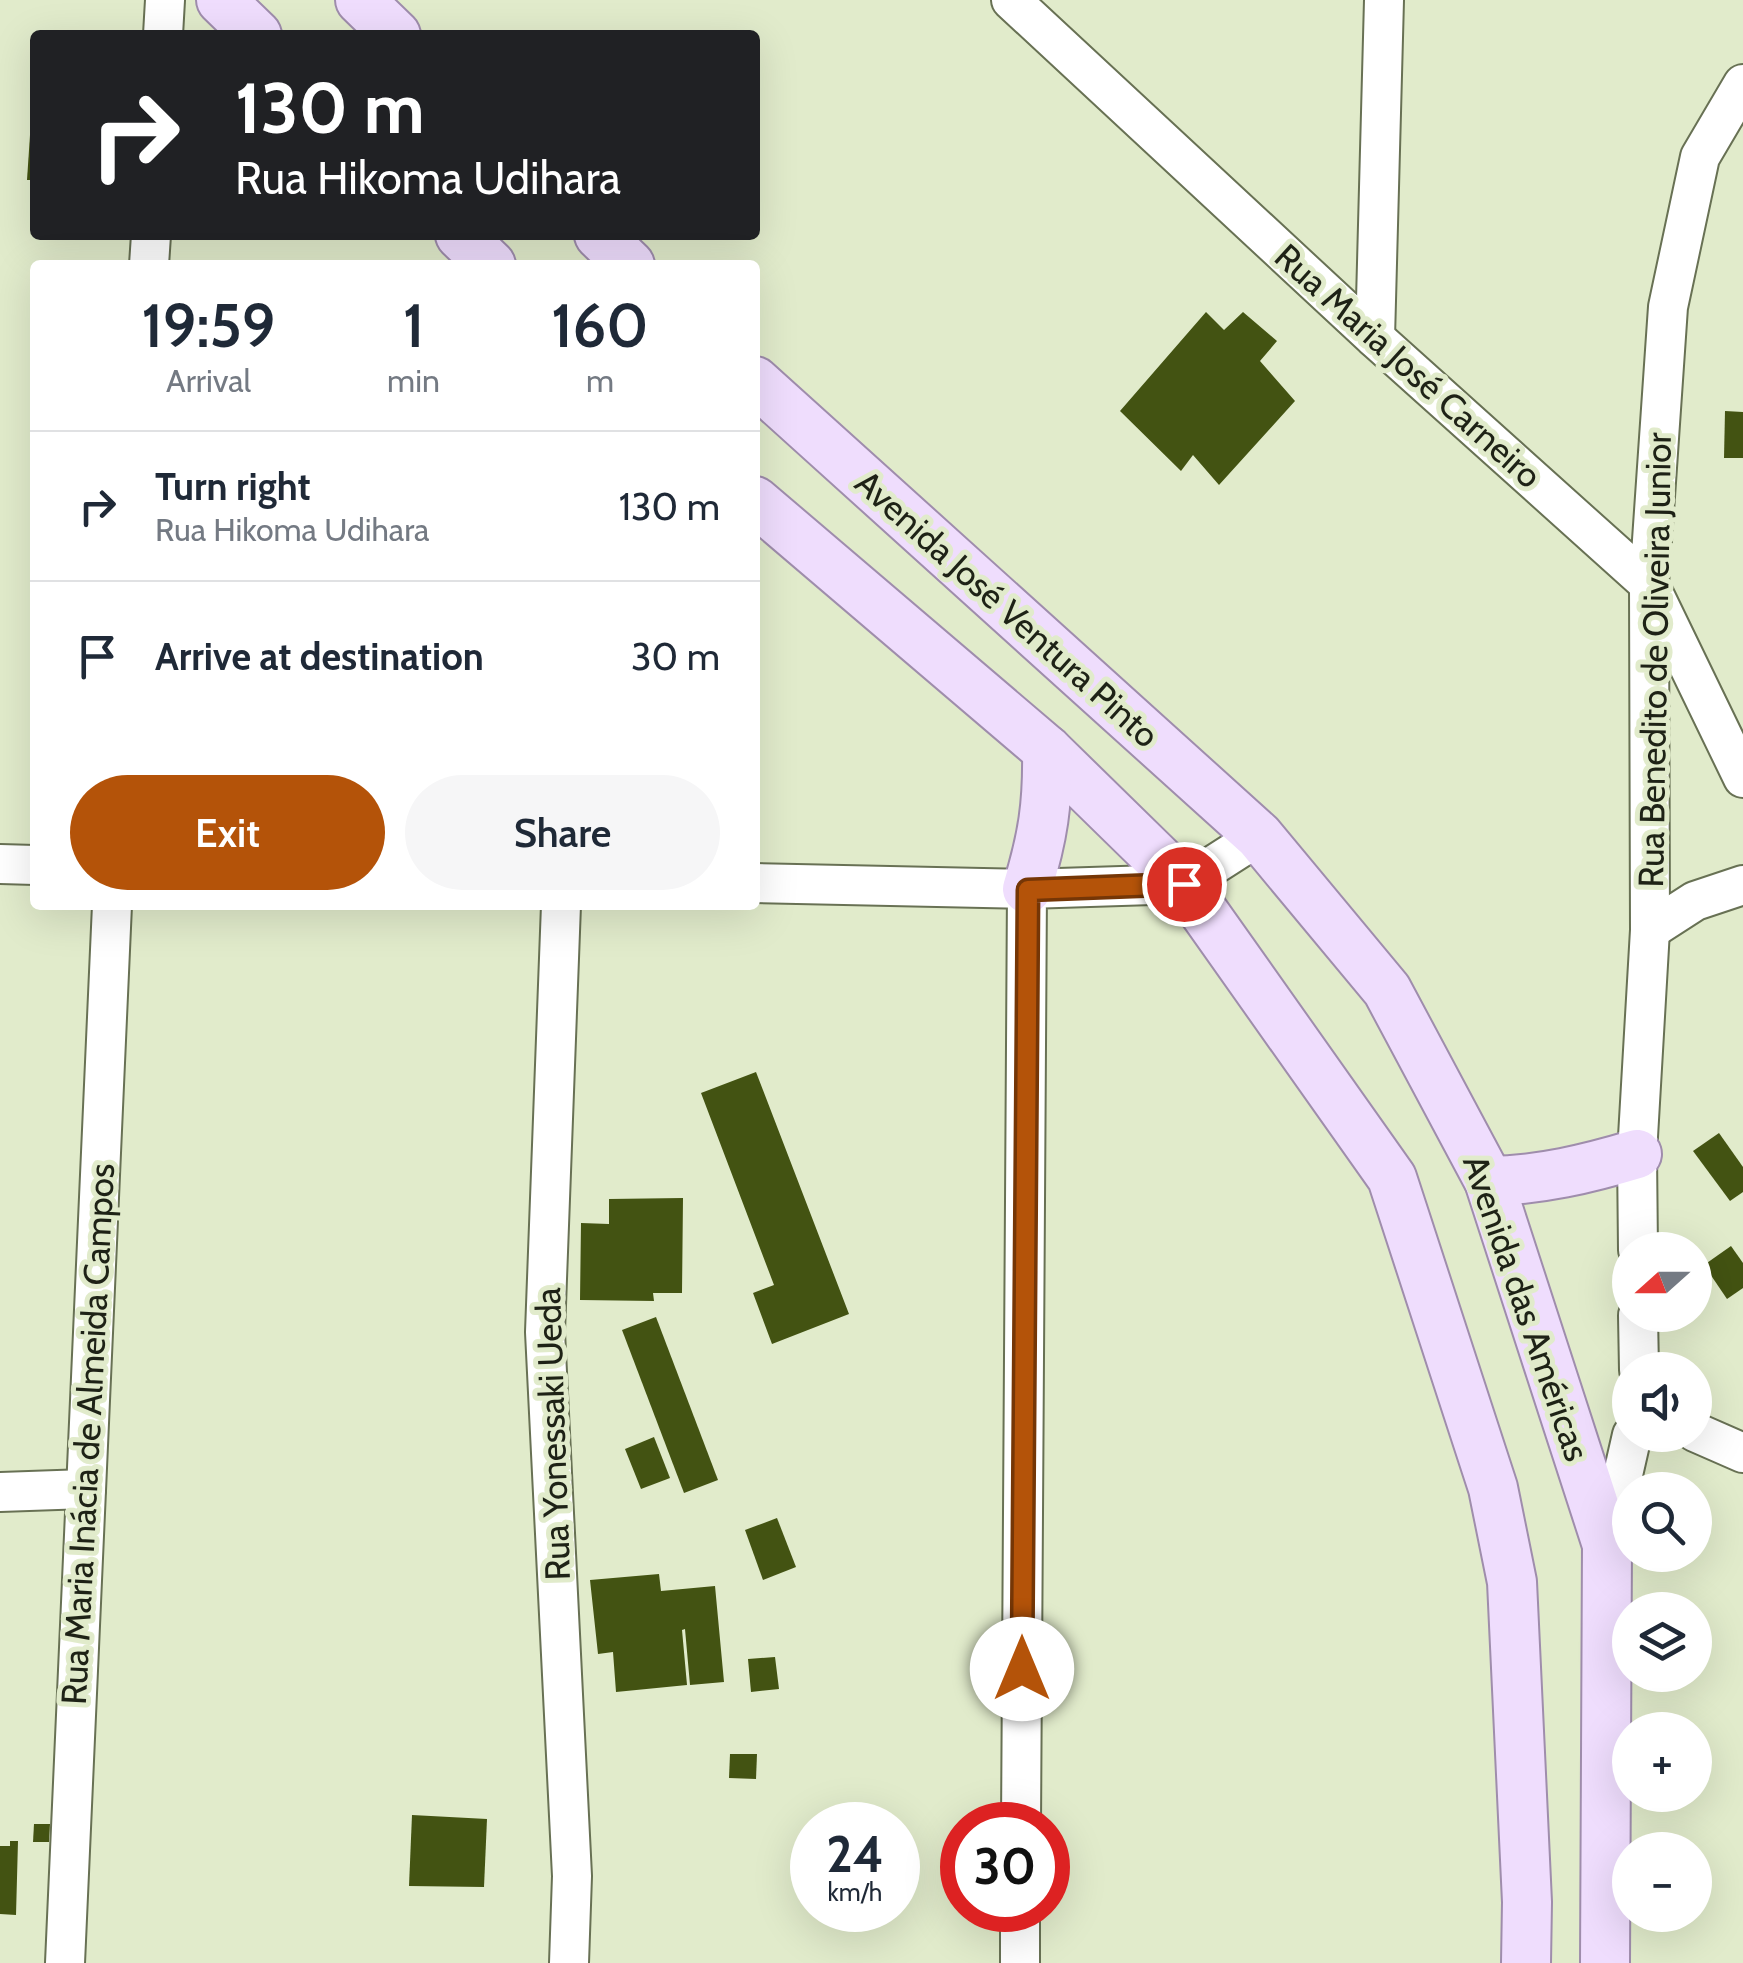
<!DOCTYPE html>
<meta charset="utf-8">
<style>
body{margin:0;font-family:Cabin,sans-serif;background:#f6f6f7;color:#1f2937;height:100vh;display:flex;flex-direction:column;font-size:38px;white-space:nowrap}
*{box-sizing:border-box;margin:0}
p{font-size:32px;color:#747a83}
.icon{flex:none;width:55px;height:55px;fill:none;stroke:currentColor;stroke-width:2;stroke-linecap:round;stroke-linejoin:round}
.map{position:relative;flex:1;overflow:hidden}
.side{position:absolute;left:30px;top:260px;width:730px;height:650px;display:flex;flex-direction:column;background:#fff;border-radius:10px;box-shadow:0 10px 40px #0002}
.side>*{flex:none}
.top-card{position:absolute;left:30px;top:30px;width:730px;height:210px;border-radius:10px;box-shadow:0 10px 40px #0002;background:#202124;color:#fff;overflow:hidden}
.needle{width:65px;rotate:249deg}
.tools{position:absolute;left:1612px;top:1232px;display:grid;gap:20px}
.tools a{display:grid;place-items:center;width:100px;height:100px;border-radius:50%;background:#fff;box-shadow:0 10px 40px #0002;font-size:50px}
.speed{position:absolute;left:790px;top:1802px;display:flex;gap:20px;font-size:50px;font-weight:700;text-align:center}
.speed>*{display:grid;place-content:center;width:130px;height:130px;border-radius:50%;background:#fff;box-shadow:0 10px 40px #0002;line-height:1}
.speed small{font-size:25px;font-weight:400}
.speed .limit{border:15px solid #d22;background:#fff;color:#111}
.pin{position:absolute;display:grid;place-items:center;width:85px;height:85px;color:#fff;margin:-42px;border:5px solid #fff;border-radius:50%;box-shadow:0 2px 10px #0007}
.me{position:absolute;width:110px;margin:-55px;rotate:0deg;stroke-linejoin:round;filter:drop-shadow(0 0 8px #0008)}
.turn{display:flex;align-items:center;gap:35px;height:210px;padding:0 40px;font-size:45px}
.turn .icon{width:130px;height:130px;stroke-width:2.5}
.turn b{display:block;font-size:70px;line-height:85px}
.eta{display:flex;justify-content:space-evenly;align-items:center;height:170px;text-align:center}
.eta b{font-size:60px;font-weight:600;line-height:70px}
.action{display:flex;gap:20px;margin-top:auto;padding:20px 40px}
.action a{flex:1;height:115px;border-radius:60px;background:#b45309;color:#fff;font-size:40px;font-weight:600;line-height:115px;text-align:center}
.action a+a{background:#f6f6f7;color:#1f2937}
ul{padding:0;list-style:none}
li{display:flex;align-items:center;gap:30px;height:150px;padding:0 40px;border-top:2px solid #e0e1e3}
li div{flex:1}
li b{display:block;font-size:38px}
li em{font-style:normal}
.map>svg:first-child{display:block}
.building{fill:#435312}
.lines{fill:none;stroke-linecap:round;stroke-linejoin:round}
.minor-casing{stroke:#687154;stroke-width:42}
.major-casing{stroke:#9f8dac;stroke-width:52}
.minor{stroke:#fff;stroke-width:38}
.major{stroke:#efddfd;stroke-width:48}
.route-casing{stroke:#753606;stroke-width:25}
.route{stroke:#b45309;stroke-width:18}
.labels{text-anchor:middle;stroke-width:10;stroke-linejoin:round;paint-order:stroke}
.street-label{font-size:35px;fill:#1e2216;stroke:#e1ebcb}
</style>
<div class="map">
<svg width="1743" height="1963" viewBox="0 0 1743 1963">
<rect width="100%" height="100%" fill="#e1ebcb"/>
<g class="building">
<polygon points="30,135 35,136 35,180 27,180"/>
<polygon points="1206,312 1224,330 1243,312 1277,341 1260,361 1295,401 1219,485 1193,455 1181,471 1120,411"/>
<polygon points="1725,411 1743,412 1743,458 1724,458"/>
<polygon points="756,1072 849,1314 772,1344 753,1293 774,1285 701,1093"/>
<polygon points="1719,1133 1743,1167 1743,1192 1730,1201 1693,1151"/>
<polygon points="683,1198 682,1293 653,1293 654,1301 580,1300 581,1223 609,1224 609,1199"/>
<polygon points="1731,1246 1743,1263 1743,1288 1727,1299 1704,1265"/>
<polygon points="656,1317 718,1480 684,1493 622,1330"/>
<polygon points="654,1437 670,1478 641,1489 625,1449"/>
<polygon points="777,1518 796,1567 763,1580 745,1530"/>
<polygon points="659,1574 661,1591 715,1586 724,1682 690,1685 685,1629 682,1630 687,1685 616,1692 613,1652 598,1654 590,1580"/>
<polygon points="775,1657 779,1689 751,1692 748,1659"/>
<polygon points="730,1754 757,1754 756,1779 729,1778"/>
<polygon points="412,1815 487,1819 484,1887 409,1886"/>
<polygon points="34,1824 50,1824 49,1842 33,1842"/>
<polygon points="10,1841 18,1841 16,1915 0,1914 0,1846 10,1846"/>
</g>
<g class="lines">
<defs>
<g id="minor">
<polyline points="1011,0 1375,338 1649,584 1743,778"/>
<polyline points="163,35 165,0"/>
<polyline points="149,265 151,235"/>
<polyline points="1375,338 1384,0"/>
<polyline points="0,864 35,865"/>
<polyline points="755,883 1027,889"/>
<polyline points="561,905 545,1332 572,1876 569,1963"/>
<polyline points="1650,930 1695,901 1743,885"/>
<polyline points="1638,1250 1637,1154 1650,930 1649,584 1668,307 1700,157 1743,84"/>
<polyline points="1638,1315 1639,1370"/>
<polyline points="1695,1432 1743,1453"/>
<polyline points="0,1492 86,1489"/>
<polyline points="1607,1545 1632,1435"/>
<polyline points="1021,1825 1027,889 1184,884 1259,836"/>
<polyline points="65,1963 112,905"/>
<polyline points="1020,1963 1020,1910"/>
</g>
<g id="major">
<polyline points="221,0 257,35"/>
<polyline points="360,0 396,35"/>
<polyline points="460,235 491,265"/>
<polyline points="599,235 630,265"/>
<polyline points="755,381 1259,836 1387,990 1489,1181 1607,1545 1605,1963"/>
<polyline points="755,501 1047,750 1184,884 1392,1178 1493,1488 1512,1582 1527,1902 1526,1963"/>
<path d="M1027,889C1043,837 1048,804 1047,750"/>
<path d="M1489,1181C1541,1180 1587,1169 1637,1154"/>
</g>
</defs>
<use href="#minor" class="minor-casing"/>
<use href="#major" class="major-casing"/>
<use href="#minor" class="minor"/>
<use href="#major" class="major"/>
</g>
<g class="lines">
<defs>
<polyline id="route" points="1022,1669 1028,890 1184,884"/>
</defs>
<use href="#route" class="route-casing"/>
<use href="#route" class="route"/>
</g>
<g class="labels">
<g class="street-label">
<text transform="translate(1408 366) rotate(42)" y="12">Rua Maria José Carneiro</text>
<text transform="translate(1007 609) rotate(42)" y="12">Avenida José Ventura Pinto</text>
<text transform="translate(1655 660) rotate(-89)" y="12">Rua Benedito de Oliveira Junior</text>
<text transform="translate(1526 1308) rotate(71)" y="12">Avenida das Américas</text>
<text transform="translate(88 1434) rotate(-87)" y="12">Rua Maria Inácia de Almeida Campos</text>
<text transform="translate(553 1434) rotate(-92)" y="12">Rua Yonessaki Ueda</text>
</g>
</g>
</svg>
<div class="tools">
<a><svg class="needle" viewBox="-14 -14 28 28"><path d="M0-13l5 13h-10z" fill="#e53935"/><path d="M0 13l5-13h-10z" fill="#747a83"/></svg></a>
<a><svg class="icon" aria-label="sound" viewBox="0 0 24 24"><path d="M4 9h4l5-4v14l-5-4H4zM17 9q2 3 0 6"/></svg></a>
<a><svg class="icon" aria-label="search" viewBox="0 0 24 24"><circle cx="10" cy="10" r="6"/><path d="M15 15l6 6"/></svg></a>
<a><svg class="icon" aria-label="layers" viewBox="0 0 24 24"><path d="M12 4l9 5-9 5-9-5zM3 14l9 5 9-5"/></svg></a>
<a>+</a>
<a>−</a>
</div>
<div class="speed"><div>24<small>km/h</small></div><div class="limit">30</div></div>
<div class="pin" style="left:1184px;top:884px;background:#d93025"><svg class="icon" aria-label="arrive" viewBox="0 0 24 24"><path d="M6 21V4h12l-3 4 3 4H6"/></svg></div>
<svg class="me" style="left:1022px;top:1669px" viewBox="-20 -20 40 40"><circle r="19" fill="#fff"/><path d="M0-13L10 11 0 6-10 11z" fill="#b45309"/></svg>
<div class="top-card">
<div class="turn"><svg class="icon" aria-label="right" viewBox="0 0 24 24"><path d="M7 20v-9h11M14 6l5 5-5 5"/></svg><div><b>130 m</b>Rua Hikoma Udihara</div></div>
</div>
<section class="side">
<div class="eta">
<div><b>19:59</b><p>Arrival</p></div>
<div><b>1</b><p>min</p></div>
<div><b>160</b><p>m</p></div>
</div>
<ul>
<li><svg class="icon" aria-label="right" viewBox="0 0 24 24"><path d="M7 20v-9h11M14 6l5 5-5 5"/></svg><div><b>Turn right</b><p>Rua Hikoma Udihara</p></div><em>130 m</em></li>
<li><svg class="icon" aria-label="arrive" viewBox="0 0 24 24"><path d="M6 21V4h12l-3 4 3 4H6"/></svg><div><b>Arrive at destination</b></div><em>30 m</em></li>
</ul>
<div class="action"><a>Exit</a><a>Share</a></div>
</section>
</div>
